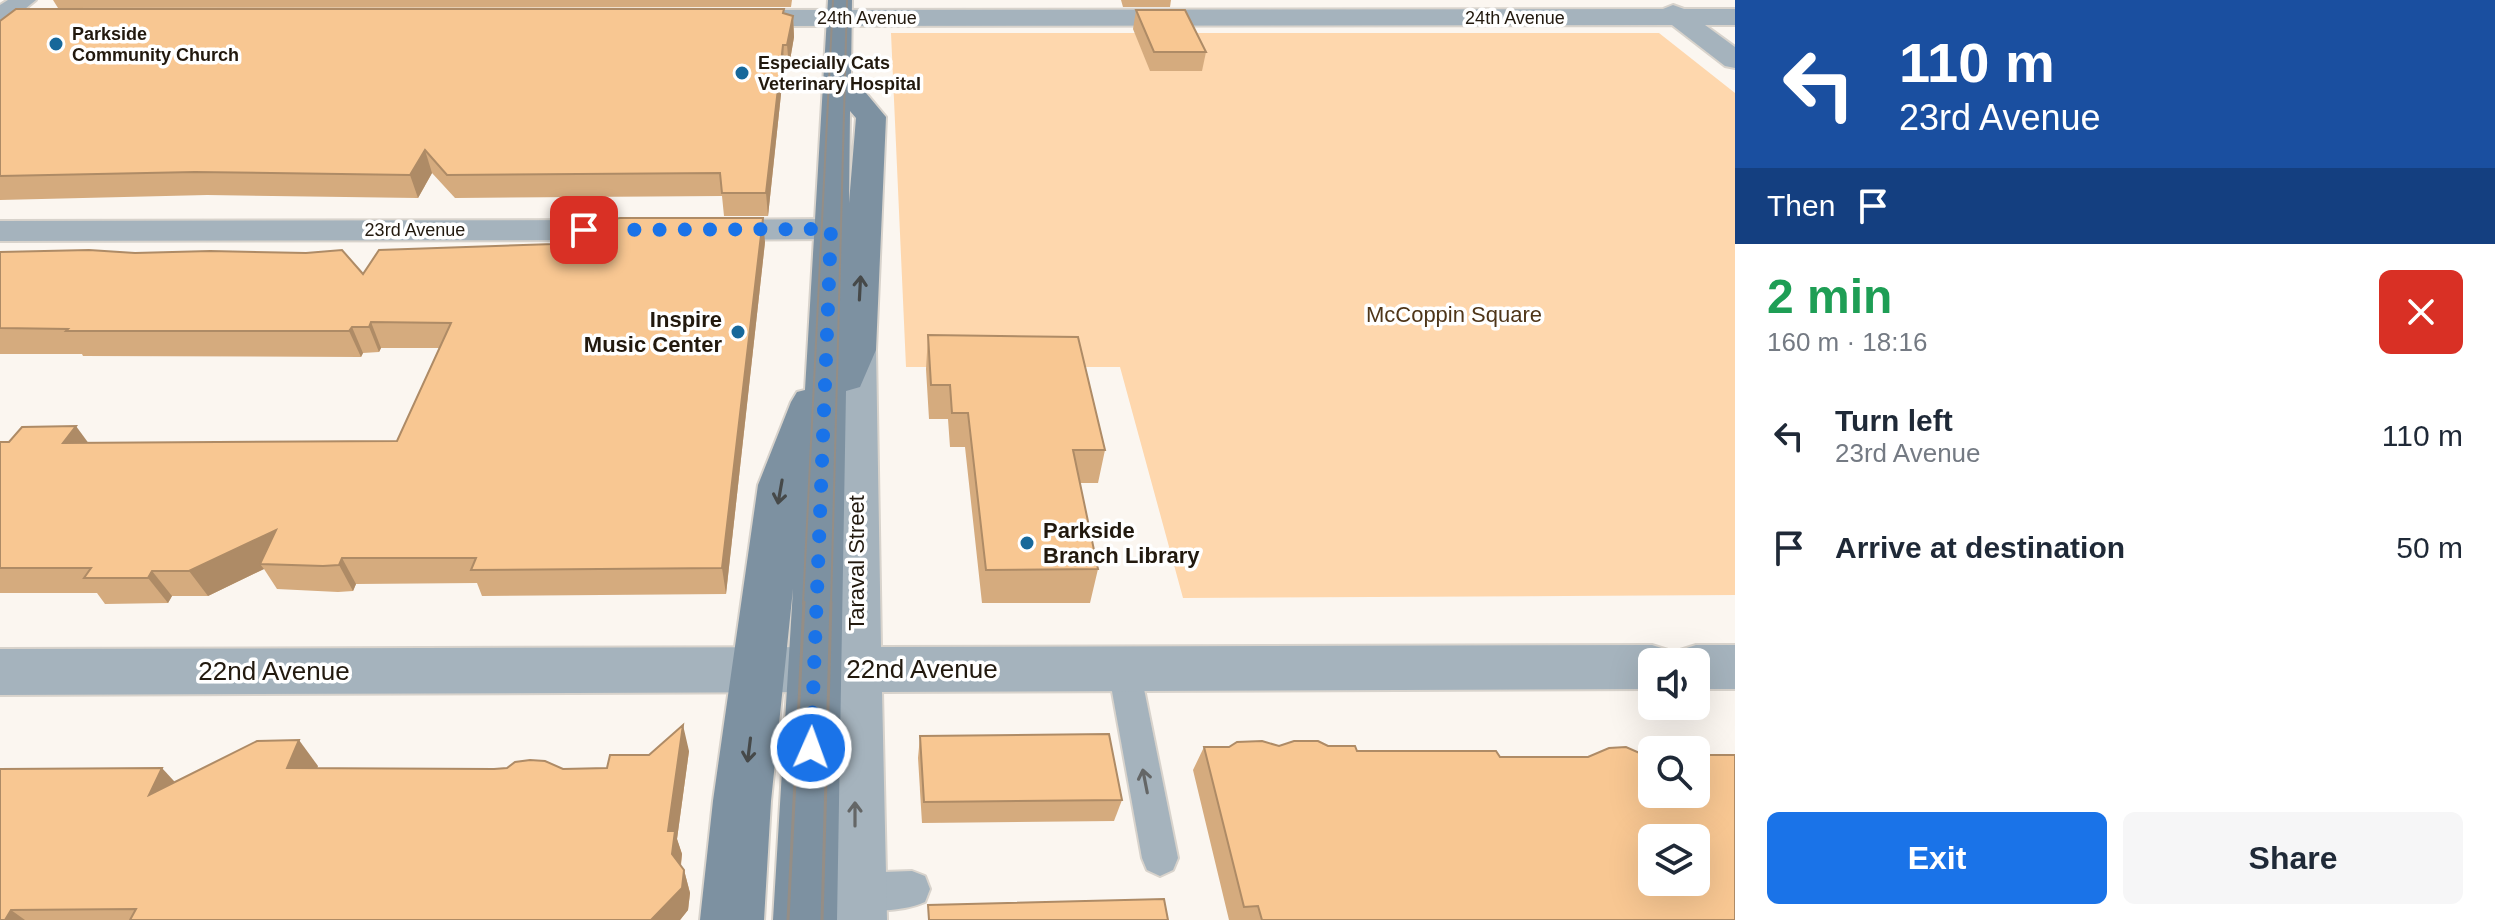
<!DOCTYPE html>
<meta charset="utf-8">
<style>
body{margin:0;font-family:Arial,sans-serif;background:#f6f6f7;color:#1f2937;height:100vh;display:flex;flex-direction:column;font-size:30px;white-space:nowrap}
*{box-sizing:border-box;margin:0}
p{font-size:26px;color:#747a83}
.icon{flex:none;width:44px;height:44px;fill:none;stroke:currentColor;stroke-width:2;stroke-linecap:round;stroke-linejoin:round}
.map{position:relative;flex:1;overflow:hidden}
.side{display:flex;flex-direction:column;background:#fff;width:760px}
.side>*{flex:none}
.guide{background:#1a4fa0;color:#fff;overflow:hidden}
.tools{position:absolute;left:1638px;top:648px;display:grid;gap:16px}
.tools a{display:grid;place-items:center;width:72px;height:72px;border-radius:12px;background:#fff;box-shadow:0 8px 32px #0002;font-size:40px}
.pin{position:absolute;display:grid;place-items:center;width:68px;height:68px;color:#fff;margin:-34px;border-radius:16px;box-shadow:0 4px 12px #0006}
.me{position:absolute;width:88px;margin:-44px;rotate:2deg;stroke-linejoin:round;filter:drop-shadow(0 0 6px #0008)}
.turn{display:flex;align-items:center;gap:28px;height:168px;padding:0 32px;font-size:36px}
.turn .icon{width:104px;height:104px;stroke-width:2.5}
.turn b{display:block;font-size:56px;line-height:68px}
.then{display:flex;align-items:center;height:76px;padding:0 32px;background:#0003;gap:16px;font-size:30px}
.round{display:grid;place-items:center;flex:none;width:84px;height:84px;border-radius:12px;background:#f6f6f7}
.overview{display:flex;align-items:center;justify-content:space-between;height:136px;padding:0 32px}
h1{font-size:48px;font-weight:700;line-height:60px;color:#1e9e55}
.cta{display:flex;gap:16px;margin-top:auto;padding:16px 32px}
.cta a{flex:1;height:92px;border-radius:12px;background:#1a73e8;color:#fff;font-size:32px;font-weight:700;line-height:92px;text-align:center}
.cta a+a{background:#f6f6f7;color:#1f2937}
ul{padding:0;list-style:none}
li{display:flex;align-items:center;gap:24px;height:112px;padding:0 32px}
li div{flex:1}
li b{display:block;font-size:30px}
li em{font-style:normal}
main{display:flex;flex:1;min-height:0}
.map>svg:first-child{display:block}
.green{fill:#fed7ad}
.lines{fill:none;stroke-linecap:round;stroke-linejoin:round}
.lane-casing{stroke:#d8d3cc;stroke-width:4}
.street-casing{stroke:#d8d3cc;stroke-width:4}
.secondary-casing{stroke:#d8d3cc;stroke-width:4}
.lane{fill:#a5b3bd;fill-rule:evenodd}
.street{fill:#a5b3bd;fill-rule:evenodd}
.secondary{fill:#7d91a1;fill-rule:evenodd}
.tram-far1{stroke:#958e86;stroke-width:2}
.tram{stroke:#958e86;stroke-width:3}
.wall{fill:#d5ab7e}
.shaded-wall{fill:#ae8b66}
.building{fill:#f8c792;stroke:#ae8b66;stroke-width:2;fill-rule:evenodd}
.oneway{stroke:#464949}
.oneway2{stroke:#646666}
.route{stroke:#1a73e8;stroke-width:14;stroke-dasharray:0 25.2}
.poi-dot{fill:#17689a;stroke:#fff;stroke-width:3}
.labels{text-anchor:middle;stroke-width:7;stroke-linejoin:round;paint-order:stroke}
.far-street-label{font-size:18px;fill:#22190e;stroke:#fff}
.far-poi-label{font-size:18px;font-weight:bold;fill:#22190e;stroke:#fff;text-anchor:start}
.park-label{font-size:22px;fill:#4e3518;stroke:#fff}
.poi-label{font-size:22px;font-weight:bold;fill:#22190e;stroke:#fff;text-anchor:end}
.street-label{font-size:22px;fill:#22190e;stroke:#fff}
.near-street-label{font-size:26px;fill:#22190e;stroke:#fff}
</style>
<main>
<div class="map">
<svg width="1735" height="920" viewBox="0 0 1735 920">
<rect width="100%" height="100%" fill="#fbf6f0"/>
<polygon class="green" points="891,33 1659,33 1735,93 1735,595 1183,598 1120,367 906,367"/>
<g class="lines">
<defs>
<g id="lane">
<polygon points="1124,656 1135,660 1140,669 1178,858 1173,870 1160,876 1147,870 1142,858 1108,669 1113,660"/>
<path d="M912,871L925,876L930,889L925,902C902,912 863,914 840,904L835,891L840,878L853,873Z"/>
</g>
<g id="street">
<polygon points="8,0 36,0 9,22 0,25 0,5"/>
<polygon points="1673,5 1684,9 1735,9 1735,25 1705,25 1735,47 1735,68 1725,66 1672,25 733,26 724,23 720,18 724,13 733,10 1663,9"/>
<polygon points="831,219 843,222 848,229 843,236 831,239 705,240 693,237 688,230 693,223 705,220"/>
<polygon points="620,220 632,223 637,230 632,237 620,240 0,241 0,221"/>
<polygon points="856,338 870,341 876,350 881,647 1652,645 1671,651 1674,658 1677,651 1696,645 1735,645 1735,689 1696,689 1696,662 1652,662 1652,689 882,692 887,920 823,920 829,692 0,695 0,649 830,647 836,350 842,341"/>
</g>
<path id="secondary" d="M828,0H852L851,75L886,117L876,350L860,387L846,391L837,920H773L793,589L771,801L764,920H700L713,801L758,485L791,402L797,392L805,390ZM850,111L856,118L849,203Z"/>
</defs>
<use href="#lane" class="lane-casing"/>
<use href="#street" class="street-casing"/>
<use href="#secondary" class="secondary-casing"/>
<use href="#lane" class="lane"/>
<use href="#street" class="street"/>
<use href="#secondary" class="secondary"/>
<g class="tram-far1">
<polyline points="803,604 833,0"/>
<polyline points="831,604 847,0"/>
</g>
<g class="tram">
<polyline points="788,920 804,602"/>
<polyline points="822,920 831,602"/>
</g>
</g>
<g class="wall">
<polygon points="53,0 792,0 791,7 58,8"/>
<polygon points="1121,0 1171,0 1170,7 1123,7"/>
<polygon points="784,9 784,13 793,16 794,37 789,66 784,66 768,216 724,216 722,196 455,198 432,173 418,198 207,195 0,200 0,21"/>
<polygon points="1136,10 1206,52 1202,71 1150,71 1133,29"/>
<polygon points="765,242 726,594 482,596 477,583 356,584 353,591 338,592 277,589 264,569 208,596 172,596 168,603 105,604 97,593 0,593 0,442 88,443 397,441 439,348 381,348 379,352 363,353 361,357 83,356 82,354 0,354 0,252 363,274"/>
<polygon points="928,335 1105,450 1098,483 1080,483 1098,569 1090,603 982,603 965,447 950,447 948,419 929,419 926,369"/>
<polygon points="920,736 1122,800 1114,821 922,823 918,758"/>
<polygon points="1279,746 1328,746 1357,751 1500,757 1588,757 1644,755 1735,920 1229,920 1193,770 1204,747"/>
<polygon points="689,751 677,839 682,854 681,866 684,870 690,893 688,910 680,920 0,920 175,782 318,766 317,768 563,769 607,768 649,755"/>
</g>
<g class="shaded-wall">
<polygon points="793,16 794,37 789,66 787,45"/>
<polygon points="783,45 784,66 768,216 766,193"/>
<polygon points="425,150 432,173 418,198 410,175"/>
<polygon points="763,218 765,242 726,594 722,568"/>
<polygon points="371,322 381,348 379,352 369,327"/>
<polygon points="352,327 363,353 361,357 349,331"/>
<polygon points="76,426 95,452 63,443"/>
<polygon points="276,530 260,564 264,569 208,596 189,571"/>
<polygon points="342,558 356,584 353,591 339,565"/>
<polygon points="152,571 172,596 168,603 148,578"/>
<polygon points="683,725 689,751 677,839 682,854 679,878 672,854 668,831"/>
<polygon points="299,740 318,766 307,793 287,768"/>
<polygon points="162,768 185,793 149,795"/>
<polygon points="684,870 690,893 688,910 680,920 651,920"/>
<polygon points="11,910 25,920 5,920"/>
</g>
<g class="building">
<polygon points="16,9 784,9 783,13 793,16 787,45 783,45 766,193 722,193 720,173 447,175 425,150 410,175 195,172 0,176 0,21"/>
<polygon points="1136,10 1185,10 1206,52 1154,52"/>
<polygon points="620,218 763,218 722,568 471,570 476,558 342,558 339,565 323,566 260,564 276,530 189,571 152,571 148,578 84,578 91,568 0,568 0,442 9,442 22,427 76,426 63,443 397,441 451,323 371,322 369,327 352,327 349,331 66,331 68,329 0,328 0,252 89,250 135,253 210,251 306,253 342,250 363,274 379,250 554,244 560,228"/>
<polygon points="928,335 1078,337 1105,450 1073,450 1098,569 986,570 968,413 952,413 950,385 931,385"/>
<polygon points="683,725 668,831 675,831 672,854 684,870 682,888 651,920 130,920 136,909 11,910 5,920 0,920 0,769 162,768 149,795 257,741 299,740 287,768 494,769 507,768 515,762 530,760 545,761 563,769 607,768 610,755 649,755"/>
<polygon points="1109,734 1122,800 924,802 920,736"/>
<path d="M1262,741L1279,746L1294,741H1318L1328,746H1355L1357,751H1496L1500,757H1588L1609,748L1626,747L1644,755H1652V794H1696V755H1735V920H1262L1258,906L1244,907L1204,747H1229L1237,742ZM1652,838H1696V882H1652Z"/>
<polygon points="1164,899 1168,920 929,920 928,905"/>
</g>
<defs><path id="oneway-shaft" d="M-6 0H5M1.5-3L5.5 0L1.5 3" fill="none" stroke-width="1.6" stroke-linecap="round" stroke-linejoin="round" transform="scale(2)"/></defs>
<g class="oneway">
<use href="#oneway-shaft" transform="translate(860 288) rotate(-87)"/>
<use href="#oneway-shaft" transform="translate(780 492) rotate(100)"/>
<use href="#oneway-shaft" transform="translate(749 750) rotate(97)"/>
</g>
<g class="oneway2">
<use href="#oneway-shaft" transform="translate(1145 781) rotate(-101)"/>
<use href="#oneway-shaft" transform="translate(855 814) rotate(-90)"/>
</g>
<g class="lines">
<polyline class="route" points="584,230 831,229 811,748"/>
</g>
<g class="poi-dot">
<circle cx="56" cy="44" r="8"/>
<circle cx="742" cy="73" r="8"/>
<circle cx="738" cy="332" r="8"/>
<circle cx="1027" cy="543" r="8"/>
</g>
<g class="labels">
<g class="far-street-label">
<text x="867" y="24">24th Avenue</text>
<text x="1515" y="24">24th Avenue</text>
<text x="415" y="236">23rd Avenue</text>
</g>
<g class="far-poi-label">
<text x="72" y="40">Parkside<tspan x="72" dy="21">Community Church</tspan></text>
<text x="758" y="69">Especially Cats<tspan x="758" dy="21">Veterinary Hospital</tspan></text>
</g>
<g class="park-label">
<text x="1454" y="322">McCoppin Square</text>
</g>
<g class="poi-label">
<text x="722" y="327">Inspire<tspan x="722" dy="25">Music Center</tspan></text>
<text x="1043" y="538" text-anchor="start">Parkside<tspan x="1043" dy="25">Branch Library</tspan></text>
</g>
<g class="street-label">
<text transform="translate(856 563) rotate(-90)" y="8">Taraval Street</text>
</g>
<g class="near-street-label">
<text x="922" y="678">22nd Avenue</text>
<text x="274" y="680">22nd Avenue</text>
</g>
</g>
</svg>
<div class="tools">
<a><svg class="icon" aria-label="sound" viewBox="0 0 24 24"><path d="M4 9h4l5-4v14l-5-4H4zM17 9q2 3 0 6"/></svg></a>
<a><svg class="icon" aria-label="search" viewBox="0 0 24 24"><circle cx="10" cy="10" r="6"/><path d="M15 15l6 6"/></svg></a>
<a><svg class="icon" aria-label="layers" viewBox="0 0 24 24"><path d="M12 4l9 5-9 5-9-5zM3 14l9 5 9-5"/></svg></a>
</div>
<div class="pin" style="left:584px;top:230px;background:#d93025"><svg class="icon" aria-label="arrive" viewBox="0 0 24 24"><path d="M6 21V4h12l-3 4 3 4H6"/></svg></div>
<svg class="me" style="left:811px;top:748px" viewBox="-20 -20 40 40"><circle r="17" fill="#1a73e8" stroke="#fff" stroke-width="3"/><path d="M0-11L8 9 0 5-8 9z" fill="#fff"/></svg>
</div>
<section class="side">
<div class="guide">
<div class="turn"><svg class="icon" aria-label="left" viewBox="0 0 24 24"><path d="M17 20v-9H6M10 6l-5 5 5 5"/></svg><div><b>110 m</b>23rd Avenue</div></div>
<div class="then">Then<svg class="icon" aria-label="arrive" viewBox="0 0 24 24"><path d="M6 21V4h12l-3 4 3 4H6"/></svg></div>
</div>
<div class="overview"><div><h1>2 min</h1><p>160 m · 18:16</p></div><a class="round" style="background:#d93025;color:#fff"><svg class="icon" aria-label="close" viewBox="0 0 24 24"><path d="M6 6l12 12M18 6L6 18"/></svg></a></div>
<ul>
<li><svg class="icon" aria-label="left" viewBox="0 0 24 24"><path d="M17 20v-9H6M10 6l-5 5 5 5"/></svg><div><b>Turn left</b><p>23rd Avenue</p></div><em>110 m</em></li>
<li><svg class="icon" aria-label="arrive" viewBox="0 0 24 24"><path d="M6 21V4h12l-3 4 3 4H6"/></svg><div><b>Arrive at destination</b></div><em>50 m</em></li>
</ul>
<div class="cta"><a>Exit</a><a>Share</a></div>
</section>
</main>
